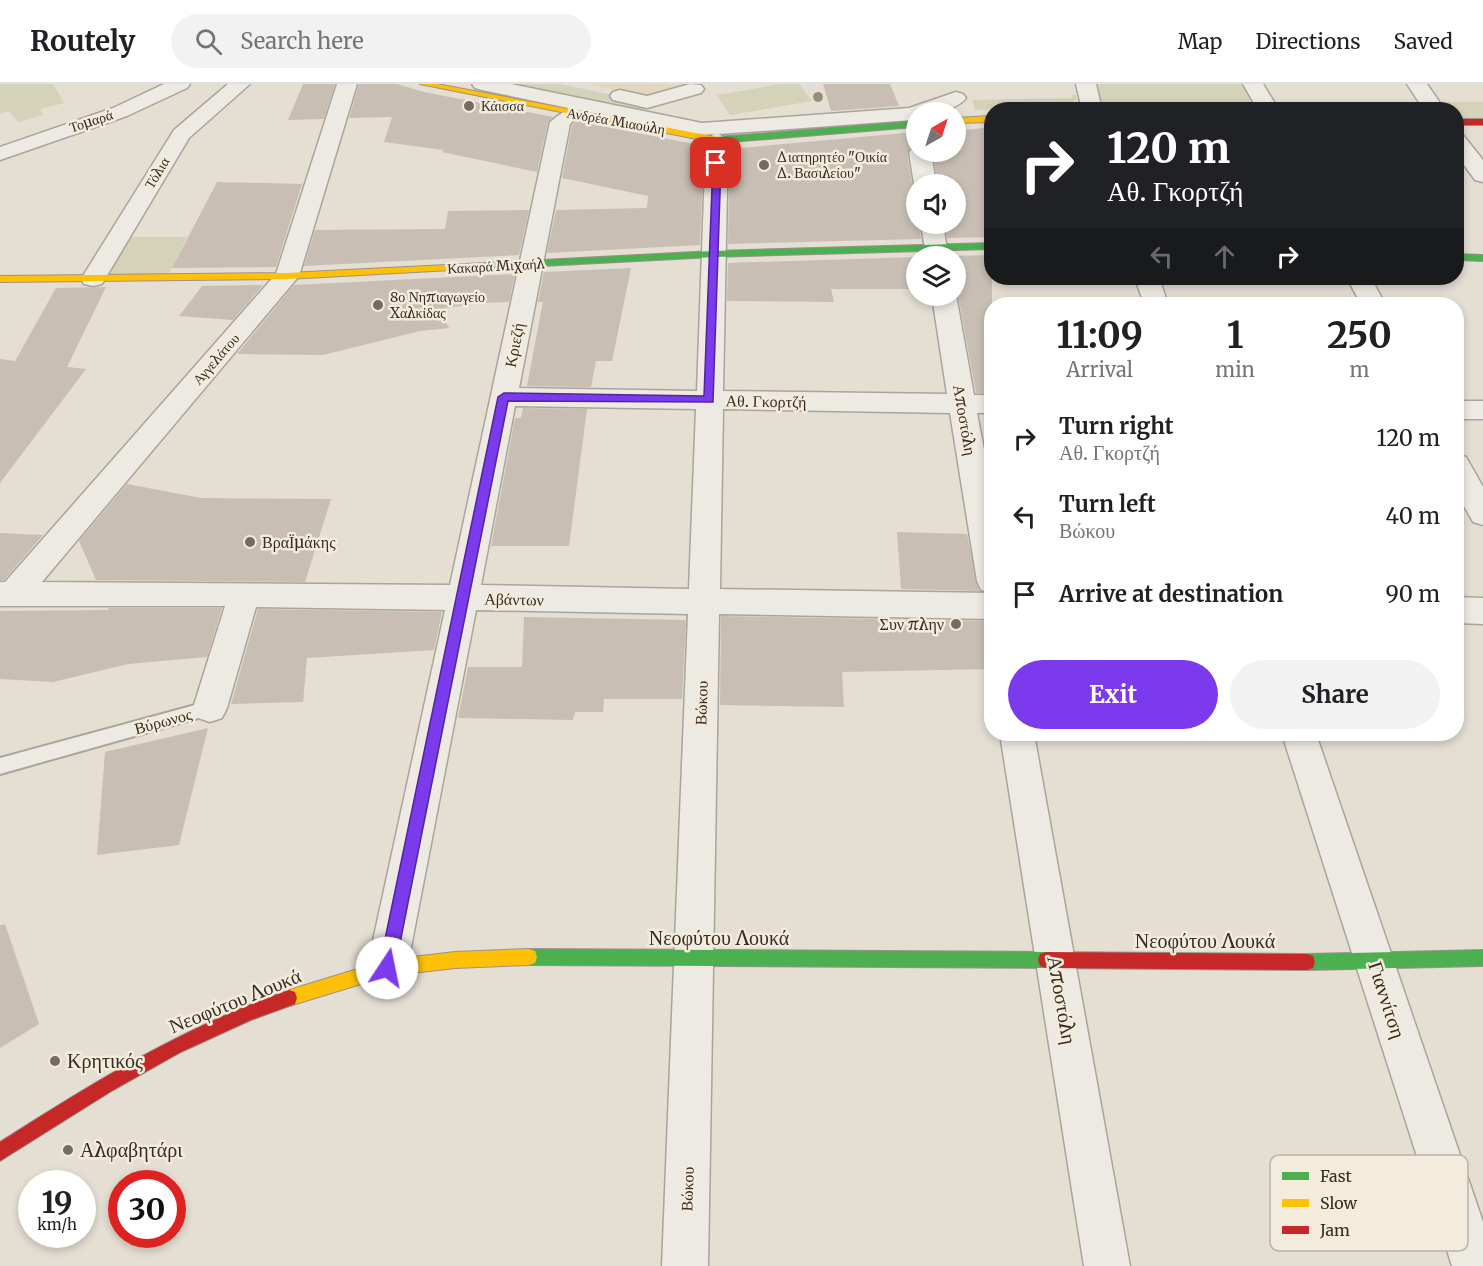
<!DOCTYPE html>
<meta charset="utf-8">
<style>
body{margin:0;font-family:Merriweather,serif;background:#f2f2f2;color:#202124;height:100vh;display:flex;flex-direction:column;font-size:22px;white-space:nowrap}
*{box-sizing:border-box;margin:0}
p{font-size:20px;color:#757577}
.icon{flex:none;width:33px;height:33px;fill:none;stroke:currentColor;stroke-width:2;stroke-linecap:round;stroke-linejoin:round}
.map{position:relative;flex:1;overflow:hidden}
.drawer{position:absolute;left:984px;top:213px;width:480px;height:444px;display:flex;flex-direction:column;background:#fff;border-radius:24px;box-shadow:0 3px 9px #0003}
.drawer>*{flex:none}
.guide{position:absolute;left:984px;top:18px;width:480px;height:183px;border-radius:24px;box-shadow:0 3px 9px #0003;background:#202124;color:#fff;overflow:hidden}
.needle{width:39px;rotate:39deg}
.buttons{position:absolute;left:906px;top:18px;display:grid;gap:12px}
.buttons a{display:grid;place-items:center;width:60px;height:60px;border-radius:50%;background:#fff;box-shadow:0 3px 9px #0003;font-size:30px}
.speed{position:absolute;left:18px;top:1086px;display:flex;gap:12px;font-size:30px;font-weight:700;text-align:center}
.speed>*{display:grid;place-content:center;width:78px;height:78px;border-radius:50%;background:#fff;box-shadow:0 3px 9px #0003;line-height:1}
.speed small{font-size:15px;font-weight:400}
.speed .limit{border:9px solid #d22;background:#fff;color:#111}
.pin{position:absolute;display:grid;place-items:center;width:51px;height:51px;color:#fff;margin:-26px;border-radius:12px;box-shadow:0 3px 9px #0006}
.me{position:absolute;width:66px;margin:-33px;rotate:11deg;stroke-linejoin:round;filter:drop-shadow(0 0 4px #0008)}
.turn{display:flex;align-items:center;gap:21px;height:126px;padding:0 24px;font-size:27px}
.turn .icon{width:78px;height:78px;stroke-width:2.5}
.turn b{display:block;font-size:42px;line-height:51px}
.lanes{display:flex;align-items:center;height:57px;padding:0 24px;background:#0003;justify-content:center;gap:30px;direction:ltr}
.lanes .off{opacity:.35}
.eta{display:flex;justify-content:space-evenly;align-items:center;height:102px;text-align:center}
.eta b{font-size:36px;font-weight:700;line-height:42px}
.action{display:flex;gap:12px;margin-top:auto;padding:12px 24px}
.action a{flex:1;height:69px;border-radius:36px;background:#7c3aed;color:#fff;font-size:24px;font-weight:700;line-height:69px;text-align:center}
.action a+a{background:#f2f2f2;color:#202124}
ul{padding:0;list-style:none}
li{display:flex;align-items:center;gap:18px;height:78px;padding:0 24px}
li div{flex:1}
li b{display:block;font-size:22px}
li em{font-style:normal}
header{display:flex;align-items:center;gap:36px;box-sizing:border-box;height:84px;padding:0 30px;background:#fff;border-bottom:2px solid #e0e0e0}
header strong{font-size:28px}
nav{display:flex;gap:33px;margin-inline-start:auto;font-size:21px}
.search{width:420px;height:54px;background:#f2f2f2;display:flex;align-items:center;gap:15px;box-sizing:border-box;padding:0 21px;border-radius:33px;color:#757577;font-size:22px}
.map>svg:first-child{display:block}
.green{fill:#d4d2b8}
.sand{fill:#e3d7be}
.building{fill:#c8beb4}
.lines{fill:none;stroke-linecap:round;stroke-linejoin:round}
.lane-casing{stroke:#aaa49b;stroke-width:4}
.street-casing{stroke:#aaa49b;stroke-width:3}
.fast-casing{stroke:#9a938b;stroke-width:2}
.slow-casing{stroke:#9a938b;stroke-width:2}
.jam-casing{stroke:#9a938b;stroke-width:2}
.lane{fill:#edeae3;fill-rule:evenodd}
.street{fill:#edeae3;fill-rule:evenodd}
.fast{fill:#4caf50;fill-rule:evenodd}
.slow{fill:#ffc107;fill-rule:evenodd}
.jam{fill:#c62828;fill-rule:evenodd}
.tree{fill:#909277}
.route{fill:#7c3aed;stroke:#51269a;stroke-width:1.5}
.poi-dot{fill:#756b61;stroke:#f3ebdb;stroke-width:2}
.labels{text-anchor:middle;stroke-width:5;stroke-linejoin:round;paint-order:stroke}
.far-poi-label{font-size:14px;fill:#392d23;stroke:#f3ebdb;text-anchor:start}
.far-street-label{font-size:14px;fill:#392d23;stroke:#f3ebdb}
.street-label{font-size:16px;fill:#392d23;stroke:#f3ebdb}
.poi-label{font-size:16px;fill:#392d23;stroke:#f3ebdb;text-anchor:start}
.near-street-label{font-size:20px;fill:#392d23;stroke:#f3ebdb}
.near-poi-label{font-size:20px;fill:#392d23;stroke:#f3ebdb;text-anchor:start}
.key{fill:#f3ebdb;stroke:#bbb2a4;stroke-width:1.5}
.key-label{font-size:16px;fill:#392d23}
</style>
<header>
<strong>Routely</strong>
<div class="search"><svg class="icon" aria-label="search" viewBox="0 0 24 24"><circle cx="10" cy="10" r="6"/><path d="M15 15l6 6"/></svg>Search here</div>
<nav><a>Map</a><a>Directions</a><a>Saved</a></nav>
</header>
<div class="map">
<svg width="1483" height="1182" viewBox="0 0 1483 1182">
<rect width="100%" height="100%" fill="#e4ded3"/>
<g class="green">
<polygon points="0,0 53,0 64,19 40,25 43,31 18,38 9,27 0,30"/>
<polygon points="483,0 560,0 647,18 640,32"/>
<polygon points="781,0 799,0 812,17 730,31 717,11"/>
<polygon points="1086,0 1253,0 1269,25 1092,25"/>
<polygon points="1072,11 1076,11 1076,16 1064,22 975,26 972,16 1072,14"/>
<polygon points="1434,18 1483,18 1483,36 1457,35 1456,26 1438,25"/>
<polygon points="118,153 187,153 167,194 93,195"/>
</g>
<polygon class="sand" points="586,0 697,0 644,12"/>
<g class="building">
<polygon points="303,0 335,0 324,35 288,36"/>
<polygon points="359,0 397,0 424,8 553,33 548,38 537,88 442,68 444,66 384,58 392,33 349,34"/>
<polygon points="823,0 890,0 899,22 831,27"/>
<polygon points="576,37 704,62 700,161 547,169 556,126 647,124 648,112 562,94 572,41"/>
<polygon points="992,43 992,153 947,154 945,140 956,140 956,100 938,100 933,68 956,68 956,47"/>
<polygon points="916,48 916,60 907,68 912,100 916,106 916,140 919,140 921,155 728,160 730,65"/>
<polygon points="217,98 302,100 276,183 172,184"/>
<polygon points="529,126 519,171 304,182 315,146 445,145 448,127"/>
<polygon points="992,171 992,309 976,309 958,211 956,209 956,172 950,172"/>
<polygon points="916,173 916,205 831,205 834,218 727,217 728,179"/>
<polygon points="631,184 612,277 596,277 591,303 527,302 543,218 538,218 544,188"/>
<polygon points="515,190 509,218 481,219 440,225 449,244 420,247 323,271 237,270 294,201"/>
<polygon points="263,201 233,236 179,232 202,202"/>
<polygon points="106,203 67,283 86,285 0,399 0,275 15,277 56,204"/>
<polygon points="523,324 587,325 569,462 491,462 515,334 521,334"/>
<polygon points="127,400 201,414 331,415 305,498 96,496 79,457"/>
<polygon points="897,448 967,450 979,507 901,505"/>
<polygon points="0,449 43,451 4,496 0,496"/>
<polygon points="108,524 222,524 207,573 128,580 53,598 0,595 0,527 109,526"/>
<polygon points="258,525 442,528 434,566 307,574 303,618 231,620"/>
<polygon points="721,532 992,537 992,585 842,588 844,623 720,621"/>
<polygon points="524,533 686,536 682,615 604,615 603,628 575,628 573,636 458,634 468,583 522,583"/>
<polygon points="208,644 179,761 97,771 105,668"/>
<polygon points="5,840 39,940 0,964 0,841"/>
</g>
<g class="lines">
<defs>
<polygon id="lane" points="210,617 216,619 218,624 216,629 0,690 0,674"/>
<g id="street">
<polygon points="164,0 190,0 187,4 127,32 0,76 0,63 113,24"/>
<polygon points="228,0 250,0 189,54 102,200 93,202 84,200 81,195 174,46"/>
<path d="M337,0H357L299,192L42,498L450,501L550,38L568,24L482,6L475,4L472,0H511L702,39L909,24L956,8L963,10L966,14C957,27 931,28 916,28V35L912,36L719,50L728,56L723,307L947,310L932,212L956,211L974,311H992V329H977L992,408V509L981,506L977,497L950,329L723,325L720,505L992,509V535L719,530L708,1182H662L688,530L476,526L407,884L401,898L387,904L373,898L367,884L445,526L256,523L227,624L222,634L210,638L198,634L193,624L225,522H0V498H5L276,190ZM579,26L702,51L714,50L706,56L697,307L519,304L570,40L581,29ZM515,322L696,325L689,505L481,501Z"/>
<polygon points="690,0 701,1 704,5 701,9 647,24 613,16 610,12 613,8 620,6 647,12"/>
<polygon points="1076,0 1096,0 1102,26 1082,26"/>
<polygon points="1243,0 1263,0 1279,26 1258,26"/>
<polygon points="1407,0 1427,0 1445,26 1424,26"/>
<polygon points="1456,49 1463,51 1483,76 1483,98 1475,96 1456,70"/>
<polygon points="916,62 916,68 931,68 936,100 916,100 916,104 914,100 909,68"/>
<polygon points="921,140 943,140 948,172 926,172"/>
<polygon points="1135,194 1159,194 1168,220 1144,220"/>
<polygon points="1347,194 1371,194 1385,220 1361,220"/>
<rect x="1456" y="317" width="27" height="18"/>
<polygon points="1456,370 1466,373 1483,403 1483,441 1473,438 1456,408"/>
<polygon points="1456,513 1483,514 1483,540 1456,539"/>
<polygon points="1000,650 1034,650 1130,1182 1084,1182"/>
<polygon points="1282,650 1316,650 1483,1138 1483,1182 1452,1182"/>
</g>
<g id="fast">
<polygon points="916,37 916,43 717,59 713,56 717,53"/>
<polygon points="992,159 992,165 714,173 467,186 462,183 467,180 714,167"/>
<polygon points="1456,170 1483,171 1483,177 1456,176"/>
<polygon points="529,865 1046,868 1052,870 1054,876 1052,882 1046,884 529,881 523,879 521,873 523,867"/>
<polygon points="1483,866 1483,882 1307,886 1301,884 1299,878 1301,872 1307,870"/>
</g>
<g id="slow">
<polygon points="420,0 437,0 717,53 721,56 717,59"/>
<polygon points="992,32 992,38 956,39 956,34"/>
<polygon points="467,180 472,183 470,185 287,195 0,198 0,192 287,189"/>
<polygon points="529,865 535,867 537,873 535,879 529,881 455,884 387,892 289,922 283,920 281,914 283,908 289,906 387,876 455,868"/>
</g>
<g id="jam">
<rect x="1456" y="35" width="27" height="6"/>
<polygon points="1046,868 1307,870 1313,872 1315,878 1313,884 1307,886 1046,884 1040,882 1038,876 1040,870"/>
<path d="M289,906L295,908L297,914L295,920L251,936L181,968L110,1008L0,1077V1058C94,998 183,943 289,906Z"/>
</g>
</defs>
<use href="#lane" class="lane-casing"/>
<use href="#street" class="street-casing"/>
<use href="#fast" class="fast-casing"/>
<use href="#slow" class="slow-casing"/>
<use href="#jam" class="jam-casing"/>
<use href="#lane" class="lane"/>
<use href="#street" class="street"/>
<use href="#fast" class="fast"/>
<use href="#slow" class="slow"/>
<use href="#jam" class="jam"/>
</g>
<circle class="tree" cx="818" cy="13" r="5"/>
<polygon class="route" points="713,77 721,79 713,318 508,317 395,884 393,890 387,893 381,890 379,884 498,313 504,309 704,312"/>
<g class="poi-dot">
<circle cx="469" cy="22" r="6"/>
<circle cx="764" cy="81" r="6"/>
<circle cx="378" cy="221" r="6"/>
<circle cx="250" cy="458" r="6"/>
<circle cx="956" cy="540" r="6"/>
<circle cx="55" cy="977" r="6"/>
<circle cx="68" cy="1066" r="6"/>
</g>
<g class="labels">
<g class="far-poi-label">
<text x="481" y="27">Κάισσα</text>
<text x="776" y="78">Διατηρητέο "Οικία<tspan x="776" dy="16">Δ. Βασιλείου"</tspan></text>
<text x="390" y="218">8ο Νηπιαγωγείο<tspan x="390" dy="16">Χαλκίδας</tspan></text>
</g>
<g class="far-street-label">
<text transform="translate(91 37) rotate(-18)" y="5">Τομαρά</text>
<text transform="translate(616 37) rotate(10)" y="5">Ανδρέα Μιαούλη</text>
<text transform="translate(157 89) rotate(-59)" y="5">Τόλια</text>
<text transform="translate(496 182) rotate(-3)" y="5">Κακαρά Μιχαήλ</text>
<text transform="translate(216 275) rotate(-49)" y="5">Αγγελάτου</text>
</g>
<g class="street-label">
<text transform="translate(514 261) rotate(-79)" y="6">Κριεζή</text>
<text transform="translate(766 317) rotate(1)" y="6">Αθ. Γκορτζή</text>
<text transform="translate(965 336) rotate(80)" y="6">Αποστόλη</text>
<text transform="translate(514 515) rotate(1)" y="6">Αβάντων</text>
<text transform="translate(701 619) rotate(-88)" y="6">Βώκου</text>
<text transform="translate(163 637) rotate(-15)" y="6">Βύρωνος</text>
<text transform="translate(687 1105) rotate(-88)" y="6">Βώκου</text>
</g>
<g class="poi-label">
<text x="262" y="464">ΒραΪμάκης</text>
<text x="944" y="546" text-anchor="end">Συν πλην</text>
</g>
<g class="near-street-label">
<text x="719" y="861">Νεοφύτου Λουκά</text>
<text x="1205" y="864">Νεοφύτου Λουκά</text>
<text transform="translate(1062 916) rotate(80)" y="7">Αποστόλη</text>
<text transform="translate(1387 916) rotate(72)" y="7">Γιαννίτση</text>
<text transform="translate(235 917) rotate(-22)" y="7">Νεοφύτου Λουκά</text>
</g>
<g class="near-poi-label">
<text x="67" y="984">Κρητικός</text>
<text x="80" y="1073">Αλφαβητάρι</text>
</g>
</g>
<rect x="1270" y="1071" width="198" height="96" rx="9" class="key"/>
<rect x="1282" y="1088" width="27" height="8" fill="#4caf50"/>
<rect x="1282" y="1115" width="27" height="8" fill="#ffc107"/>
<rect x="1282" y="1142" width="27" height="8" fill="#c62828"/>
<g class="key-label">
<text x="1320" y="1098">Fast</text>
<text x="1320" y="1125">Slow</text>
<text x="1320" y="1152">Jam</text>
</g>
</svg>
<div class="buttons">
<a><svg class="needle" viewBox="-14 -14 28 28"><path d="M0-13l5 13h-10z" fill="#e53935"/><path d="M0 13l5-13h-10z" fill="#757577"/></svg></a>
<a><svg class="icon" aria-label="sound" viewBox="0 0 24 24"><path d="M4 9h4l5-4v14l-5-4H4zM17 9q2 3 0 6"/></svg></a>
<a><svg class="icon" aria-label="layers" viewBox="0 0 24 24"><path d="M12 4l9 5-9 5-9-5zM3 14l9 5 9-5"/></svg></a>
</div>
<div class="speed"><div>19<small>km/h</small></div><div class="limit">30</div></div>
<div class="pin" style="left:716px;top:79px;background:#d93025"><svg class="icon" aria-label="arrive" viewBox="0 0 24 24"><path d="M6 21V4h12l-3 4 3 4H6"/></svg></div>
<svg class="me" style="left:387px;top:884px" viewBox="-20 -20 40 40"><circle r="19" fill="#fff"/><path d="M0-13L10 11 0 6-10 11z" fill="#7c3aed"/></svg>
<div class="guide">
<div class="turn"><svg class="icon" aria-label="right" viewBox="0 0 24 24"><path d="M7 20v-9h11M14 6l5 5-5 5"/></svg><div><b>120 m</b>Αθ. Γκορτζή</div></div>
<div class="lanes"><svg class="icon off" aria-label="left" viewBox="0 0 24 24"><path d="M17 20v-9H6M10 6l-5 5 5 5"/></svg><svg class="icon off" aria-label="ahead" viewBox="0 0 24 24"><path d="M12 20V5M6 11l6-6 6 6"/></svg><svg class="icon" aria-label="right" viewBox="0 0 24 24"><path d="M7 20v-9h11M14 6l5 5-5 5"/></svg></div>
</div>
<section class="drawer">
<div class="eta">
<div><b>11:09</b><p>Arrival</p></div>
<div><b>1</b><p>min</p></div>
<div><b>250</b><p>m</p></div>
</div>
<ul>
<li><svg class="icon" aria-label="right" viewBox="0 0 24 24"><path d="M7 20v-9h11M14 6l5 5-5 5"/></svg><div><b>Turn right</b><p>Αθ. Γκορτζή</p></div><em>120 m</em></li>
<li><svg class="icon" aria-label="left" viewBox="0 0 24 24"><path d="M17 20v-9H6M10 6l-5 5 5 5"/></svg><div><b>Turn left</b><p>Βώκου</p></div><em>40 m</em></li>
<li><svg class="icon" aria-label="arrive" viewBox="0 0 24 24"><path d="M6 21V4h12l-3 4 3 4H6"/></svg><div><b>Arrive at destination</b></div><em>90 m</em></li>
</ul>
<div class="action"><a>Exit</a><a>Share</a></div>
</section>
</div>
